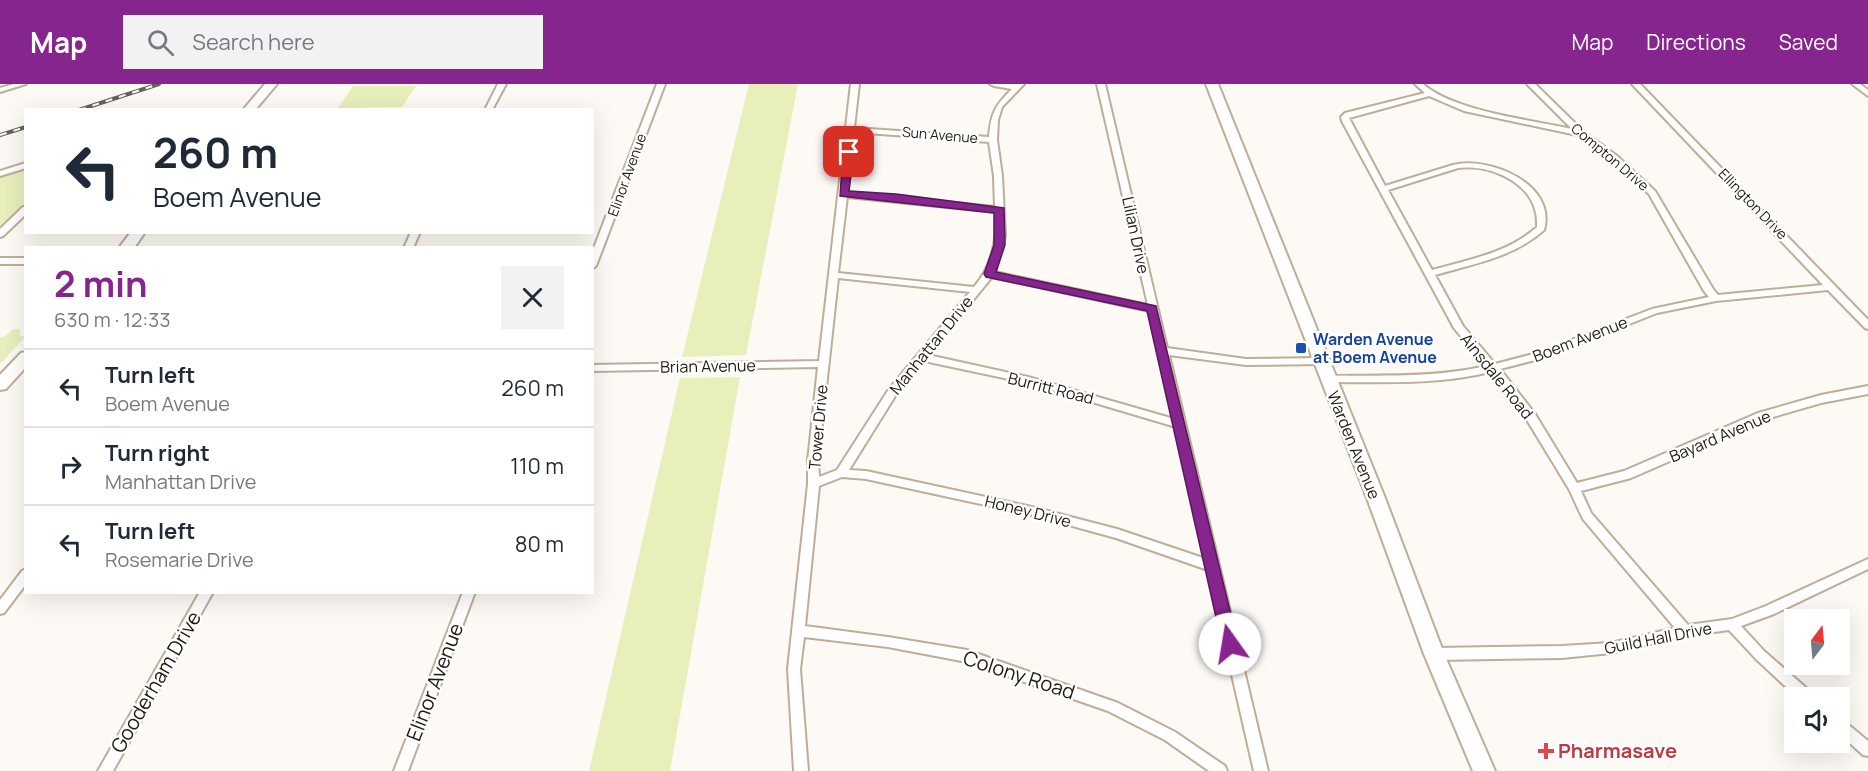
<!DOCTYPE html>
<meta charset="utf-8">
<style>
body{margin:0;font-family:Manrope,sans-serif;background:#f2f2f3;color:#1f2937;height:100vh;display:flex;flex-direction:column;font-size:22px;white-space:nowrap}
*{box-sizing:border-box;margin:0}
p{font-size:20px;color:#747a83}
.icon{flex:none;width:33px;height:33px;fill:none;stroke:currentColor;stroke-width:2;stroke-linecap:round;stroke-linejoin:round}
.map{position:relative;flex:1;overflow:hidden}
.details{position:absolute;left:24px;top:162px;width:570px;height:348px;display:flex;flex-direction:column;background:#fff;border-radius:0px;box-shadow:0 6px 24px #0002}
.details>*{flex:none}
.hud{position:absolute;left:24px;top:24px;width:570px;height:126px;border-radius:0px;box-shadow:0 6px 24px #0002;background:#fff;color:#1f2937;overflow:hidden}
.needle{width:39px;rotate:16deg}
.tools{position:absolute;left:1784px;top:525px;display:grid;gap:12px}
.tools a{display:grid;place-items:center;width:66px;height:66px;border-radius:0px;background:#fff;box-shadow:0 6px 24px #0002;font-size:30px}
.pin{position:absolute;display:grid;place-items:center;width:51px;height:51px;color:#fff;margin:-26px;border-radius:12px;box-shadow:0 3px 9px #0006}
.me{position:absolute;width:66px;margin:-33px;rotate:347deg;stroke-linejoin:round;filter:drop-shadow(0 0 4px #0008)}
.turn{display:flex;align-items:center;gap:21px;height:126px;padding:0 30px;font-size:27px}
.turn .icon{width:78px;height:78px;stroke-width:2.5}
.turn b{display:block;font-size:42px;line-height:51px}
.round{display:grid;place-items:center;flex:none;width:63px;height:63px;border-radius:0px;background:#f2f2f3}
.overview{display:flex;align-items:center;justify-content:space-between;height:102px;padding:0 30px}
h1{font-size:36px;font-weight:700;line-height:45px;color:#87258e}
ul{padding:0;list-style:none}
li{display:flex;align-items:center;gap:18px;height:78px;padding:0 30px;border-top:2px solid #e0e1e3}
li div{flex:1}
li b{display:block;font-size:22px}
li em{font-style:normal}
header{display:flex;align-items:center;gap:36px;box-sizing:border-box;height:84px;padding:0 30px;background:#87258e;color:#fff}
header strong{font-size:28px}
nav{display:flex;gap:33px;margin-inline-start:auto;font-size:21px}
.search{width:420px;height:54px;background:#f2f2f3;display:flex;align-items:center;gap:15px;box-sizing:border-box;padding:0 21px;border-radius:0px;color:#747a83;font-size:22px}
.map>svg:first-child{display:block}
.green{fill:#e8efbb}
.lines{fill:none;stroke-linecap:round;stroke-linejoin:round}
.street-casing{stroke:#bfae97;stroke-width:4}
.secondary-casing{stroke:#bfae97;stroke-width:4}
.street{fill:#fff;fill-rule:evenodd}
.secondary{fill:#fff;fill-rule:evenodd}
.rail-casing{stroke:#666159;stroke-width:4}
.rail{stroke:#fff;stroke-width:2;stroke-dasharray:7;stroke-linecap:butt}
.route{fill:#87258e;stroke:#58185c;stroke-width:1.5}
.transit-dot{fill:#1a4fb4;stroke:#fff;stroke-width:2}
.health-dot{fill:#e0444e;stroke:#fff;stroke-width:2}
.labels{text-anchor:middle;stroke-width:5;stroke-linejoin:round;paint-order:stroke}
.far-street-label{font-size:14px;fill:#1f1910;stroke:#fff}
.street-label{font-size:16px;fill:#1f1910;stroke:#fff}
.transit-label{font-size:16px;font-weight:bold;fill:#164399;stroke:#fff;text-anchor:start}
.near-street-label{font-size:20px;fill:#1f1910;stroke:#fff}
.near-health-label{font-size:20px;font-weight:bold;fill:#be3a42;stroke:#fff;text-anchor:start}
</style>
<header>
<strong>Map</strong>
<div class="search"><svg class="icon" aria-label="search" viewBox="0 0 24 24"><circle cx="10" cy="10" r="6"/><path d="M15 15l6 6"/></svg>Search here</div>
<nav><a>Map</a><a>Directions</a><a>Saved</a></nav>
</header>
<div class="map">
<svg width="1868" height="687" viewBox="0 0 1868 687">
<rect width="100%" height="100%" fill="#fdf9f5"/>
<g class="green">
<polygon points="749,0 798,0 746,271 682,273"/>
<polygon points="353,2 416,2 402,23 338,24"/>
<polygon points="25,83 25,121 0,145 0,92"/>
<polygon points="13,245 20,245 20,251 25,253 0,280 0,254 7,251"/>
<polygon points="740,293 670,687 589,687 680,294"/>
</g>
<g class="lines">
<defs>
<g id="street">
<polygon points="14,0 26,0 0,8 0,4"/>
<polygon points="498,0 506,0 492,26 485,26"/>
<polygon points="657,0 665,0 596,182 592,185 592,169"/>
<path d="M851,0H859L854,44L989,53C991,29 995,22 1012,5L994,2L990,0H1024L1002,23L998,36L997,56L1002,92L1005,152L995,188L1148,221L1097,0H1105L1167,264L1246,275L1320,274L1325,277L1320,280L1246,281L1169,271L1268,687H1254L1208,486L1116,454L1036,432L866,395L842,393L819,402L805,542L888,553L967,566L1118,619L1175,648L1225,682L1227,687H1209L1165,656L1108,627L967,578L888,563L804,553L800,585L808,687H794L788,585L808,400V377L818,283L592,287V281L819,277ZM853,48L989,58L994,92L995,123L847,108ZM847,113L996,128C997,156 993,181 974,203L838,189ZM992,193L1149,227L1174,335L1028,293L928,271ZM838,194L970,208L889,305L837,386L819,393L818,377ZM924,277L1028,299L1176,343L1206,475L1117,445L1036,424L866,387L849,386L897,309Z"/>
<path d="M1415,0H1423C1453,27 1531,36 1572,45L1527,0H1535L1583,47L1617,72L1655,107L1713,205L1718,211L1823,201L1632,0H1640L1868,236V245L1865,244L1828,206L1716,217L1657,229L1543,274L1500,285L1535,330L1577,399L1624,387L1758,329L1821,311L1868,302V310L1821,319L1766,335L1631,394L1581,407L1591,429L1688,541L1732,535L1766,522L1868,475V485L1774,530L1741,542L1764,567L1813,610L1814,614H1798L1756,575L1729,546L1685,552L1611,569L1562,574L1434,576L1430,574L1428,570L1430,566L1434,564L1562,562L1611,559L1675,544L1583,435L1569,405L1527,336L1490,288C1438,301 1381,298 1327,298L1322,295L1327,292C1378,291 1436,294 1486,282L1454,244L1342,37L1341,33L1345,29L1425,9ZM1429,12L1464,27L1577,51L1611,76L1649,110L1704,207L1709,213L1652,225L1537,269L1495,280L1463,242L1435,191C1473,180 1514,173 1544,146C1557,100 1489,72 1453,81L1385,102L1349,34ZM1458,84C1488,80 1529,96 1536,129C1537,133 1537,139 1537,143C1508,169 1468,176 1432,186L1388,106Z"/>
<polygon points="1852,0 1860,0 1868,6 1868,12"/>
<polygon points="26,79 26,84 0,92 0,87"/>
<polygon points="23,123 26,123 26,130 3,152 0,153 0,145"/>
<polygon points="411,148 420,148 413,164 404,164"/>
<rect x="0" y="174" width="26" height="6"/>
<polygon points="26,485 26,500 4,529 0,530 0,516 22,487"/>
<polygon points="200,508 213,508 113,687 98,687"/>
<polygon points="463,508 475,508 408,687 394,687"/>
<polygon points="1839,635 1844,637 1868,657 1868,672 1863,671 1839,649"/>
</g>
<g id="secondary">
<polygon points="265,0 277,0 255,26 243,26"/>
<polygon points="1206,0 1218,0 1385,414 1444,570 1495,687 1473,687 1424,570 1367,414"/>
<polygon points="131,148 145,148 134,164 119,164"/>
<polygon points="26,268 26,283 6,305 0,306 0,291 21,269"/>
</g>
</defs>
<use href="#street" class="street-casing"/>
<use href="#secondary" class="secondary-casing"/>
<use href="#street" class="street"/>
<use href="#secondary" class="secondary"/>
<defs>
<g id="rail">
<polyline points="79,26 159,0"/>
<polyline points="0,51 26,43"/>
</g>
</defs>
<use href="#rail" class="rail-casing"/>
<use href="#rail" class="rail"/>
</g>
<polygon class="route" points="849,64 854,68 849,107 896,110 1004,124 1005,161 996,188 1156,222 1238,560 1236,565 1230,567 1224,565 1222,560 1147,227 986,193 984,190 994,161 994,129 840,112 843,68"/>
<rect class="transit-dot" x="1295" y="258" width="12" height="12" rx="3"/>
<path class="health-dot" d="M1543 658h6v6h6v6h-6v6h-6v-6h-6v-6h6z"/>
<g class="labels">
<g class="far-street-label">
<text transform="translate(940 51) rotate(5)" y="5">Sun Avenue</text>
<text transform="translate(1610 73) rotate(40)" y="5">Compton Drive</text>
<text transform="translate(627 91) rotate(-70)" y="5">Elinor Avenue</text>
<text transform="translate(1753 120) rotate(46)" y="5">Ellington Drive</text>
</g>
<g class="street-label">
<text transform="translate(1136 151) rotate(78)" y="6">Lilian Drive</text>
<text transform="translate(1580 255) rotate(-21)" y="6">Boem Avenue</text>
<text transform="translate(931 261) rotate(-51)" y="6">Manhattan Drive</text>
<text transform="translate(708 282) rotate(-1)" y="6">Brian Avenue</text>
<text transform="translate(1497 292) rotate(51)" y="6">Ainsdale Road</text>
<text transform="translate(1051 304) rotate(14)" y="6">Burritt Road</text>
<text transform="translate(818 343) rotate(-85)" y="6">Tower Drive</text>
<text transform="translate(1720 352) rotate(-23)" y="6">Bayard Avenue</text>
<text transform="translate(1354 361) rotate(68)" y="6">Warden Avenue</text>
<text transform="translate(1028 427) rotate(14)" y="6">Honey Drive</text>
<text transform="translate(1658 554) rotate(-11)" y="6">Guild Hall Drive</text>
</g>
<g class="transit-label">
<text x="1313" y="261">Warden Avenue<tspan x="1313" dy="18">at Boem Avenue</tspan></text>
</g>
<g class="near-street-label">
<text transform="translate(1019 591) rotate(18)" y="7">Colony Road</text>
<text transform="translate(156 598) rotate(-60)" y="7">Gooderham Drive</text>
<text transform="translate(435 598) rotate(-69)" y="7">Elinor Avenue</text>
</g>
<g class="near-health-label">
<text x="1558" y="674">Pharmasave</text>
</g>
</g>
</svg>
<div class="tools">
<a><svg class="needle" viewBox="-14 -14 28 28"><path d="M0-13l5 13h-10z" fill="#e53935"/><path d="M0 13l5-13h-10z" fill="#747a83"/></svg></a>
<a><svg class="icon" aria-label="sound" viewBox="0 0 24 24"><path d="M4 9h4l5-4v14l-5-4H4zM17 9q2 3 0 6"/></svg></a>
</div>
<div class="pin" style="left:849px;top:68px;background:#d93025"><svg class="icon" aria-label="arrive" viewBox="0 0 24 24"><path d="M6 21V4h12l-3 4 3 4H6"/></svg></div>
<svg class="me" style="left:1230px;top:560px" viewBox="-20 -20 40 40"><circle r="19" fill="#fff"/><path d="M0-13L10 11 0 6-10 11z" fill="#87258e"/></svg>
<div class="hud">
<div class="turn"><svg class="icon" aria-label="left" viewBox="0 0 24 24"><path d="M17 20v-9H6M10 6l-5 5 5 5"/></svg><div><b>260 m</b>Boem Avenue</div></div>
</div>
<section class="details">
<div class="overview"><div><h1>2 min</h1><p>630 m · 12:33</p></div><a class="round"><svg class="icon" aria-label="close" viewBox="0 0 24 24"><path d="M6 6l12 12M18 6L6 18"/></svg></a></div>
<ul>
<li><svg class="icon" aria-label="left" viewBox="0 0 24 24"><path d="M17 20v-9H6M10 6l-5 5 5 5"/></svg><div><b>Turn left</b><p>Boem Avenue</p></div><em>260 m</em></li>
<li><svg class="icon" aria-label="right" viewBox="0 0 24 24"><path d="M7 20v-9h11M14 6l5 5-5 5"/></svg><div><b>Turn right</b><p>Manhattan Drive</p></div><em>110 m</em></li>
<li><svg class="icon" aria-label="left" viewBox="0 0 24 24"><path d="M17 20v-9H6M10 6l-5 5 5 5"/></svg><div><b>Turn left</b><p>Rosemarie Drive</p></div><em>80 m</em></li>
</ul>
</section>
</div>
